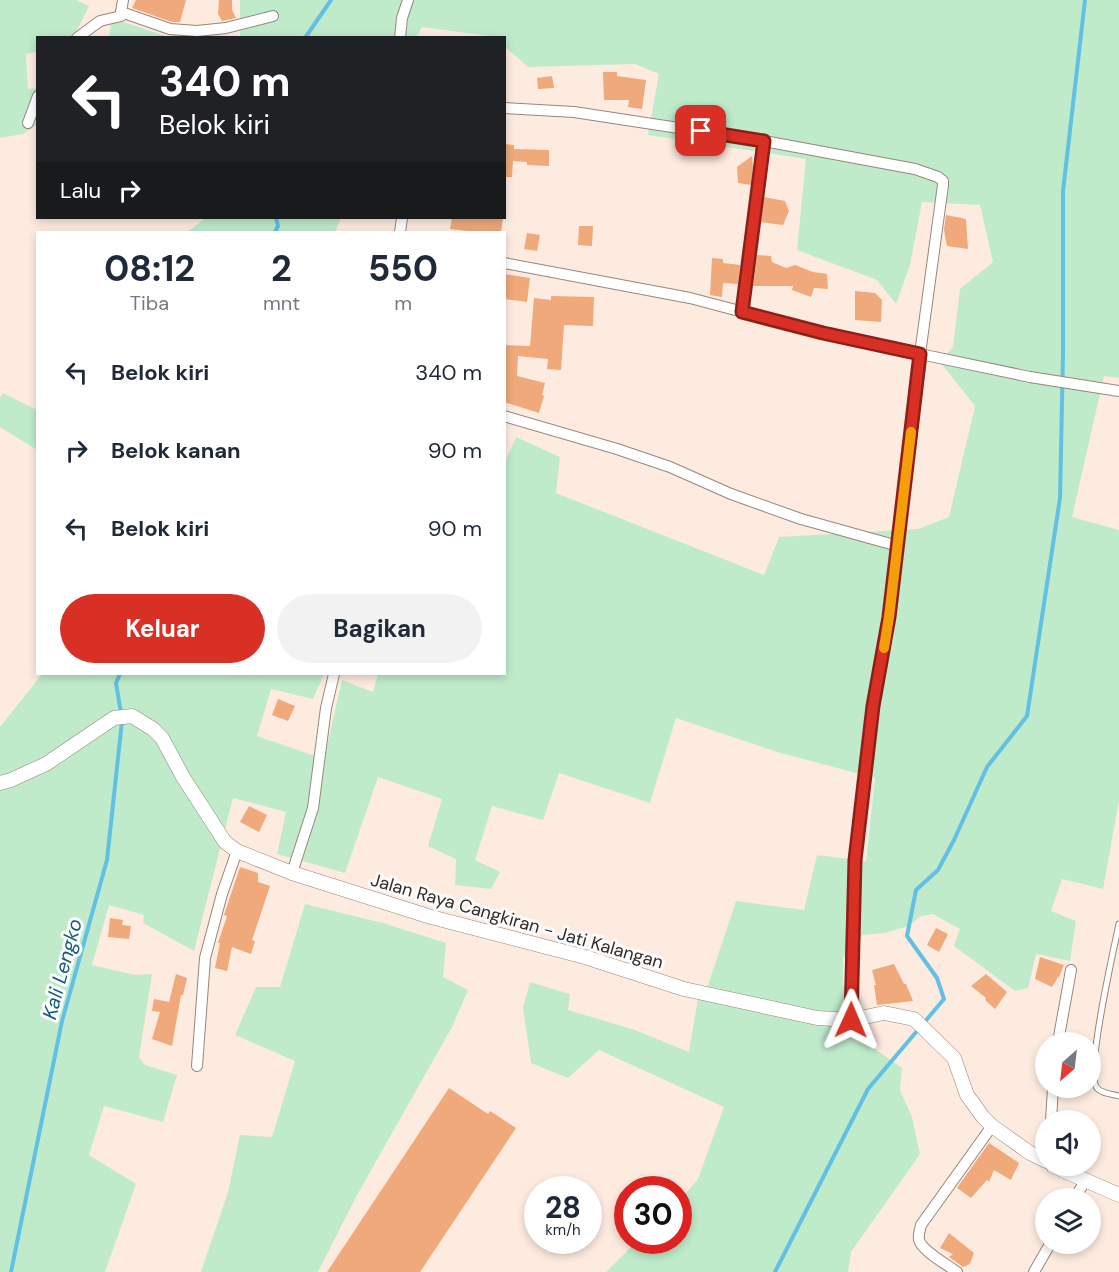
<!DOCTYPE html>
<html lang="id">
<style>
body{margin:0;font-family:"DM Sans",sans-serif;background:#f2f2f3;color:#1f2937;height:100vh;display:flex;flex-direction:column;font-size:22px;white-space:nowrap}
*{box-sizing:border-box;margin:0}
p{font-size:20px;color:#747a83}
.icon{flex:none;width:33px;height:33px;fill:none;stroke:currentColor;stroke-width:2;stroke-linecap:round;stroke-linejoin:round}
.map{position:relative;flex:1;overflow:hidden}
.drawer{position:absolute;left:36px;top:231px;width:470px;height:444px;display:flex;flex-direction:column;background:#fff;border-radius:0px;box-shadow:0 3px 9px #0003}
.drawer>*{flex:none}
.banner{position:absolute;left:36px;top:36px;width:470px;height:183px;border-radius:0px;box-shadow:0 3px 9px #0003;background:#202124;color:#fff;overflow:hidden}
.needle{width:39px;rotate:208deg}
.controls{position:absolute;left:1035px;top:1032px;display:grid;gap:12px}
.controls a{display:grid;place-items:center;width:66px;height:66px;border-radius:50%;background:#fff;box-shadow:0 3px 9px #0003;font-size:30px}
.speed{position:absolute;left:524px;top:1176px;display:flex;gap:12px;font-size:30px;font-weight:700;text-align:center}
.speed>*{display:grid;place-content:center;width:78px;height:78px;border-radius:50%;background:#fff;box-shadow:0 3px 9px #0003;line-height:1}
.speed small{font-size:15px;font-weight:400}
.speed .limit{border:9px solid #d22;background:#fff;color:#111}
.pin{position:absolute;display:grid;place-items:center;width:51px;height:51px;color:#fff;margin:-26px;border-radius:12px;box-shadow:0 3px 9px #0006}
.me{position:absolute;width:66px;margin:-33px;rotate:1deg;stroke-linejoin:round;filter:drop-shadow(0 0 4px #0008)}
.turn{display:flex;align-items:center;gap:21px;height:126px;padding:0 24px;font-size:27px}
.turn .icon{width:78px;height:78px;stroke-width:2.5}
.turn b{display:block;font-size:42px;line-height:51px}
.then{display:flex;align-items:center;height:57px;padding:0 24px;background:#0003;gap:12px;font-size:22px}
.eta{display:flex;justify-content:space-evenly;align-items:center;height:102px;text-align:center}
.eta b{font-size:36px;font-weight:700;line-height:42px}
.action{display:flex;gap:12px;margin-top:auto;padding:12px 24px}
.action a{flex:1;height:69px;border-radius:36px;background:#d93025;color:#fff;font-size:24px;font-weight:700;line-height:69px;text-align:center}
.action a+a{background:#f2f2f3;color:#1f2937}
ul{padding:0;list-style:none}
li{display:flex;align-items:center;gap:18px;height:78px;padding:0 24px}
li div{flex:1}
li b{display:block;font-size:22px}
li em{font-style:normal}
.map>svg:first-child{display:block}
.green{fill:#bfebcb}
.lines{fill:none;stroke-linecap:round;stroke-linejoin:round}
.stream{stroke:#61c0e4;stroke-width:4}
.building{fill:#efa97a}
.service-casing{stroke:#97867c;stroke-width:7}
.minor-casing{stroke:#97867c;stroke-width:12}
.tertiary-casing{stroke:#97867c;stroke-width:15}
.service{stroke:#fff;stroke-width:5}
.minor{stroke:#fff;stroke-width:10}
.tertiary{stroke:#fff;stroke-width:14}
.route-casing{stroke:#8d1f18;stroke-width:15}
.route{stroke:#d93025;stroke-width:10}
.slow{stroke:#f59e0b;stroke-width:10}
.labels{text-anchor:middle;stroke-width:6;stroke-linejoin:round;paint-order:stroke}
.street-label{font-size:18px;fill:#322b27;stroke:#fcfcfc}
.water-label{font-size:20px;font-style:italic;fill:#0f5d76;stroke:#fcfcfc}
</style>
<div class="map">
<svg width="1119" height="1272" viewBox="0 0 1119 1272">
<rect width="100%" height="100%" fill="#feebe0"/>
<g class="green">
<polygon points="0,0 76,0 89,6 74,37 38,38 37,52 26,54 28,89 37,88 37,125 23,134 0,138"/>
<polygon points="240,0 1119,0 1119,378 1104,376 1072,517 1119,530 1119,801 1103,889 1062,879 1051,911 1076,921 1070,961 1036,954 1028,988 1015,991 954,946 960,929 933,914 921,916 909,926 884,933 863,935 843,958 843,986 859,990 865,1042 902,1068 900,1090 912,1117 920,1154 851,1252 848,1272 606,1272 637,1241 678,1240 678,1202 698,1179 724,1107 599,1050 568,1078 531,1063 523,1008 530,982 570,994 568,1010 635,1030 689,1052 698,998 706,1000 708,985 736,901 804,910 817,855 866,861 875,778 777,752 676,718 650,803 559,773 543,820 492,806 475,860 500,872 491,889 455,885 456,859 428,846 442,799 378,777 345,873 277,854 286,812 233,798 194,951 143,923 144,915 109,905 92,965 135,975 152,974 139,1057 145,1065 177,1075 163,1122 104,1106 89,1155 136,1184 105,1272 0,1272 0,727 42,674 324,674 313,699 271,689 257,736 324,759 342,680 373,692 378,674 504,674 504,464 516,437 560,457 556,493 764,575 779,537 918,529 949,517 975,406 940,362 953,347 960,289 993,262 980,205 922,202 910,265 896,304 877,280 797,250 806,159 648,135 659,74 635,64 528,67 504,46 504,38 422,27 416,38 109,37 112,18 168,37 175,34 240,36"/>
<polygon points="206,218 341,218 335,232 187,232"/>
<polygon points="3,393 37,410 37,450 0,427 0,398"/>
<polygon points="305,904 383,923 446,943 443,977 468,990 452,1027 356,1197 318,1272 201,1272 228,1192 240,1135 272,1137 295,1061 235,1035 256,987 280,987"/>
</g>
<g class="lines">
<g class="stream">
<polyline points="305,38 331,0"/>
<polyline points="275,232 278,226 276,218"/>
<polyline points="120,674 116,683 121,713"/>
<polyline points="11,1272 62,1021 107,860 122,721"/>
<polyline points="775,1272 868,1089 944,999 937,978 907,936 916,890 938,870 954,840 987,767 1027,716 1060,498 1063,354 1063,191 1085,0"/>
</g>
</g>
<g class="building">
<polygon points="136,0 186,0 180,22 172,22 132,8"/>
<polygon points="219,0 232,0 232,10 236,18 222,21 218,14"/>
<polygon points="603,72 617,72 617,76 646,80 642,109 628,107 629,100 604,100"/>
<polygon points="552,76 554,88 538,89 537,78"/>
<polygon points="504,144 514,145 514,149 549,150 549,166 527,165 527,162 513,161 512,177 504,177"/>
<polygon points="752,156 753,167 751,185 738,183 737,167"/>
<polygon points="764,197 785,201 789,211 783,225 761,222"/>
<polygon points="946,215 966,219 968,249 947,246 944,230"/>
<polygon points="452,218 503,218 501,232 476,232 450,229"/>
<polygon points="579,226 593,226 592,246 578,245"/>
<polygon points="527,233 540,235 537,251 524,249"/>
<polygon points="757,255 771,256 772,262 786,268 795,265 813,272 827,274 828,289 814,288 811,297 792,290 793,286 753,286"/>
<polygon points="712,258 723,259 723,263 740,265 738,284 723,283 722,297 710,295"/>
<polygon points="504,274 530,278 527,302 505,299"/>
<polygon points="855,291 875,293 882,300 881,322 855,320"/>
<polygon points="551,296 594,297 593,326 564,325 561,370 547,369 548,359 518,356 517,376 545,383 542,395 544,396 539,413 504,402 504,345 530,346 534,298 551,300"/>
<polygon points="278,699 295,706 288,721 272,715"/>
<polygon points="249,806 267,815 259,832 240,822"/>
<polygon points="240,867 258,873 258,882 270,886 252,940 255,941 251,954 232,947 227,971 215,968 220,943 218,943 227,916 224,915"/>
<polygon points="110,918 123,920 122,925 131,926 129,939 108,937"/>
<polygon points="936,928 948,934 939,952 927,945"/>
<polygon points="1040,957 1064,965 1059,977 1058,977 1052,987 1035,979"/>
<polygon points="894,964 904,984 906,984 913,1001 877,1005 874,985 876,985 872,970"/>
<polygon points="176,974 187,978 183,995 181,995 172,1046 152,1039 160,1012 152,1011 154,999 169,1002"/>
<polygon points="986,974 1007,992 995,1009 985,1000 986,998 971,986"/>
<polygon points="449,1088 488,1114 490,1111 516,1128 420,1272 327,1272"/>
<polygon points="989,1143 1019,1163 1011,1180 994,1170 989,1182 987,1180 971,1198 957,1188"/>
<polygon points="949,1233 974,1253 970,1264 963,1267 949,1257 953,1254 940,1248"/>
</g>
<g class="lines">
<defs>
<path id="service" d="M1119,924C1114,948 1085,1074 1097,1088C1102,1094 1112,1094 1119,1096"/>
<g id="minor">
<polyline points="123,0 121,12 170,29 197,31 226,28 273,16"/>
<polyline points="77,38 100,21 121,16 121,12"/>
<polyline points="400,38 402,18 408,0"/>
<polyline points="504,108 574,112 764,141 915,169 938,177 943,181 943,185 920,354 1030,377 1119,391"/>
<polyline points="28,123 38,96"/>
<polyline points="400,232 402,218"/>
<polyline points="504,263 690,298 823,333 920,354 889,617 873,706 855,860 852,922 851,1020"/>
<polyline points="742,312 764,141"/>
<polyline points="504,416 617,449 670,467 731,494 801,519 898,546"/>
<polyline points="292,873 313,808 326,708 334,674"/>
<polyline points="1058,1042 1071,970"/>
<polyline points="197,1066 205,958 222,894 237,851"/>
<polyline points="1051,1120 1053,1088"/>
<polyline points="1075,1198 1085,1181"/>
<path d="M957,1272C948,1265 922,1251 919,1240C918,1235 920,1230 921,1225L992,1126"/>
<polyline points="1034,1272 1050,1244"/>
</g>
<g id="tertiary">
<polyline points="0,783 11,780 46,764 114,718 132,716 153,729 162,738 183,777 225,842 237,851 292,873 431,917 585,957 684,989 817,1018 851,1020 884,1013 914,1019 954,1058 967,1095 983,1117 992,1126 1030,1153 1046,1161"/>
<polyline points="1053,1166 1119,1195"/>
</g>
</defs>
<use href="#service" class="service-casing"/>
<use href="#minor" class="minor-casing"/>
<use href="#tertiary" class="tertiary-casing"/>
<use href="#service" class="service"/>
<use href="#minor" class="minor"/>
<use href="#tertiary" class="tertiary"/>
</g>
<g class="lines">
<defs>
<polyline id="route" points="701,131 764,141 742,312 823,333 920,354 889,617 873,706 855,860 851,1020"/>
</defs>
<use href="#route" class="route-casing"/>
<use href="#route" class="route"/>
<polyline class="slow" points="884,648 889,617 911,432"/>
</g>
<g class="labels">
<g class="street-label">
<text transform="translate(517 921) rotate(16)" y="6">Jalan Raya Cangkiran - Jati Kalangan</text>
</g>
<g class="water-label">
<text transform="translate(62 969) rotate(-75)" y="7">Kali Lengko</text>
</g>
</g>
</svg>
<div class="controls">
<a><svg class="needle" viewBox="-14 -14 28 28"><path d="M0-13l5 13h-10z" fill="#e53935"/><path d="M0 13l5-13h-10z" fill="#747a83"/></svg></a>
<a><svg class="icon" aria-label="sound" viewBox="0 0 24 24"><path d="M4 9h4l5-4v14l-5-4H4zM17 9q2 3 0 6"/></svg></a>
<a><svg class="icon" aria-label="layers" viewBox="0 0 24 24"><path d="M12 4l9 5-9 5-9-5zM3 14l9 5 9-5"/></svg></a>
</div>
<div class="speed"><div>28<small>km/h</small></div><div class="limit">30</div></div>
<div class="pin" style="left:701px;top:131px;background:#d93025"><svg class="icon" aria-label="arrive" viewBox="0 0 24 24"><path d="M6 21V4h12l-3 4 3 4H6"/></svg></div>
<svg class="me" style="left:851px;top:1020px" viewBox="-20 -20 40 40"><path d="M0-17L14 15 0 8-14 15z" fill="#d93025" stroke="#fff" stroke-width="4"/></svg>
<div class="banner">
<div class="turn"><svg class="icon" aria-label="left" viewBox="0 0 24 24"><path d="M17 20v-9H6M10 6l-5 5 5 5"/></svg><div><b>340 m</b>Belok kiri</div></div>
<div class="then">Lalu<svg class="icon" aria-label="right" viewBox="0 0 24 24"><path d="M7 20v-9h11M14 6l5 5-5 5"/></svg></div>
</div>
<section class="drawer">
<div class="eta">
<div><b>08:12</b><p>Tiba</p></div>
<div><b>2</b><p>mnt</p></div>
<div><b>550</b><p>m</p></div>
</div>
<ul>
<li><svg class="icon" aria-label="left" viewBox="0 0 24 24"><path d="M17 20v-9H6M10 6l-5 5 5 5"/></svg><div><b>Belok kiri</b></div><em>340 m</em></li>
<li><svg class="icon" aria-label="right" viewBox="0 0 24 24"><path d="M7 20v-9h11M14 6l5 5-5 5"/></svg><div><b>Belok kanan</b></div><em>90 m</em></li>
<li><svg class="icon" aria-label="left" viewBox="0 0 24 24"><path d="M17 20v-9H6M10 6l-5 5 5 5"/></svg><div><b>Belok kiri</b></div><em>90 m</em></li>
</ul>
<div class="action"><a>Keluar</a><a>Bagikan</a></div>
</section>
</div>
